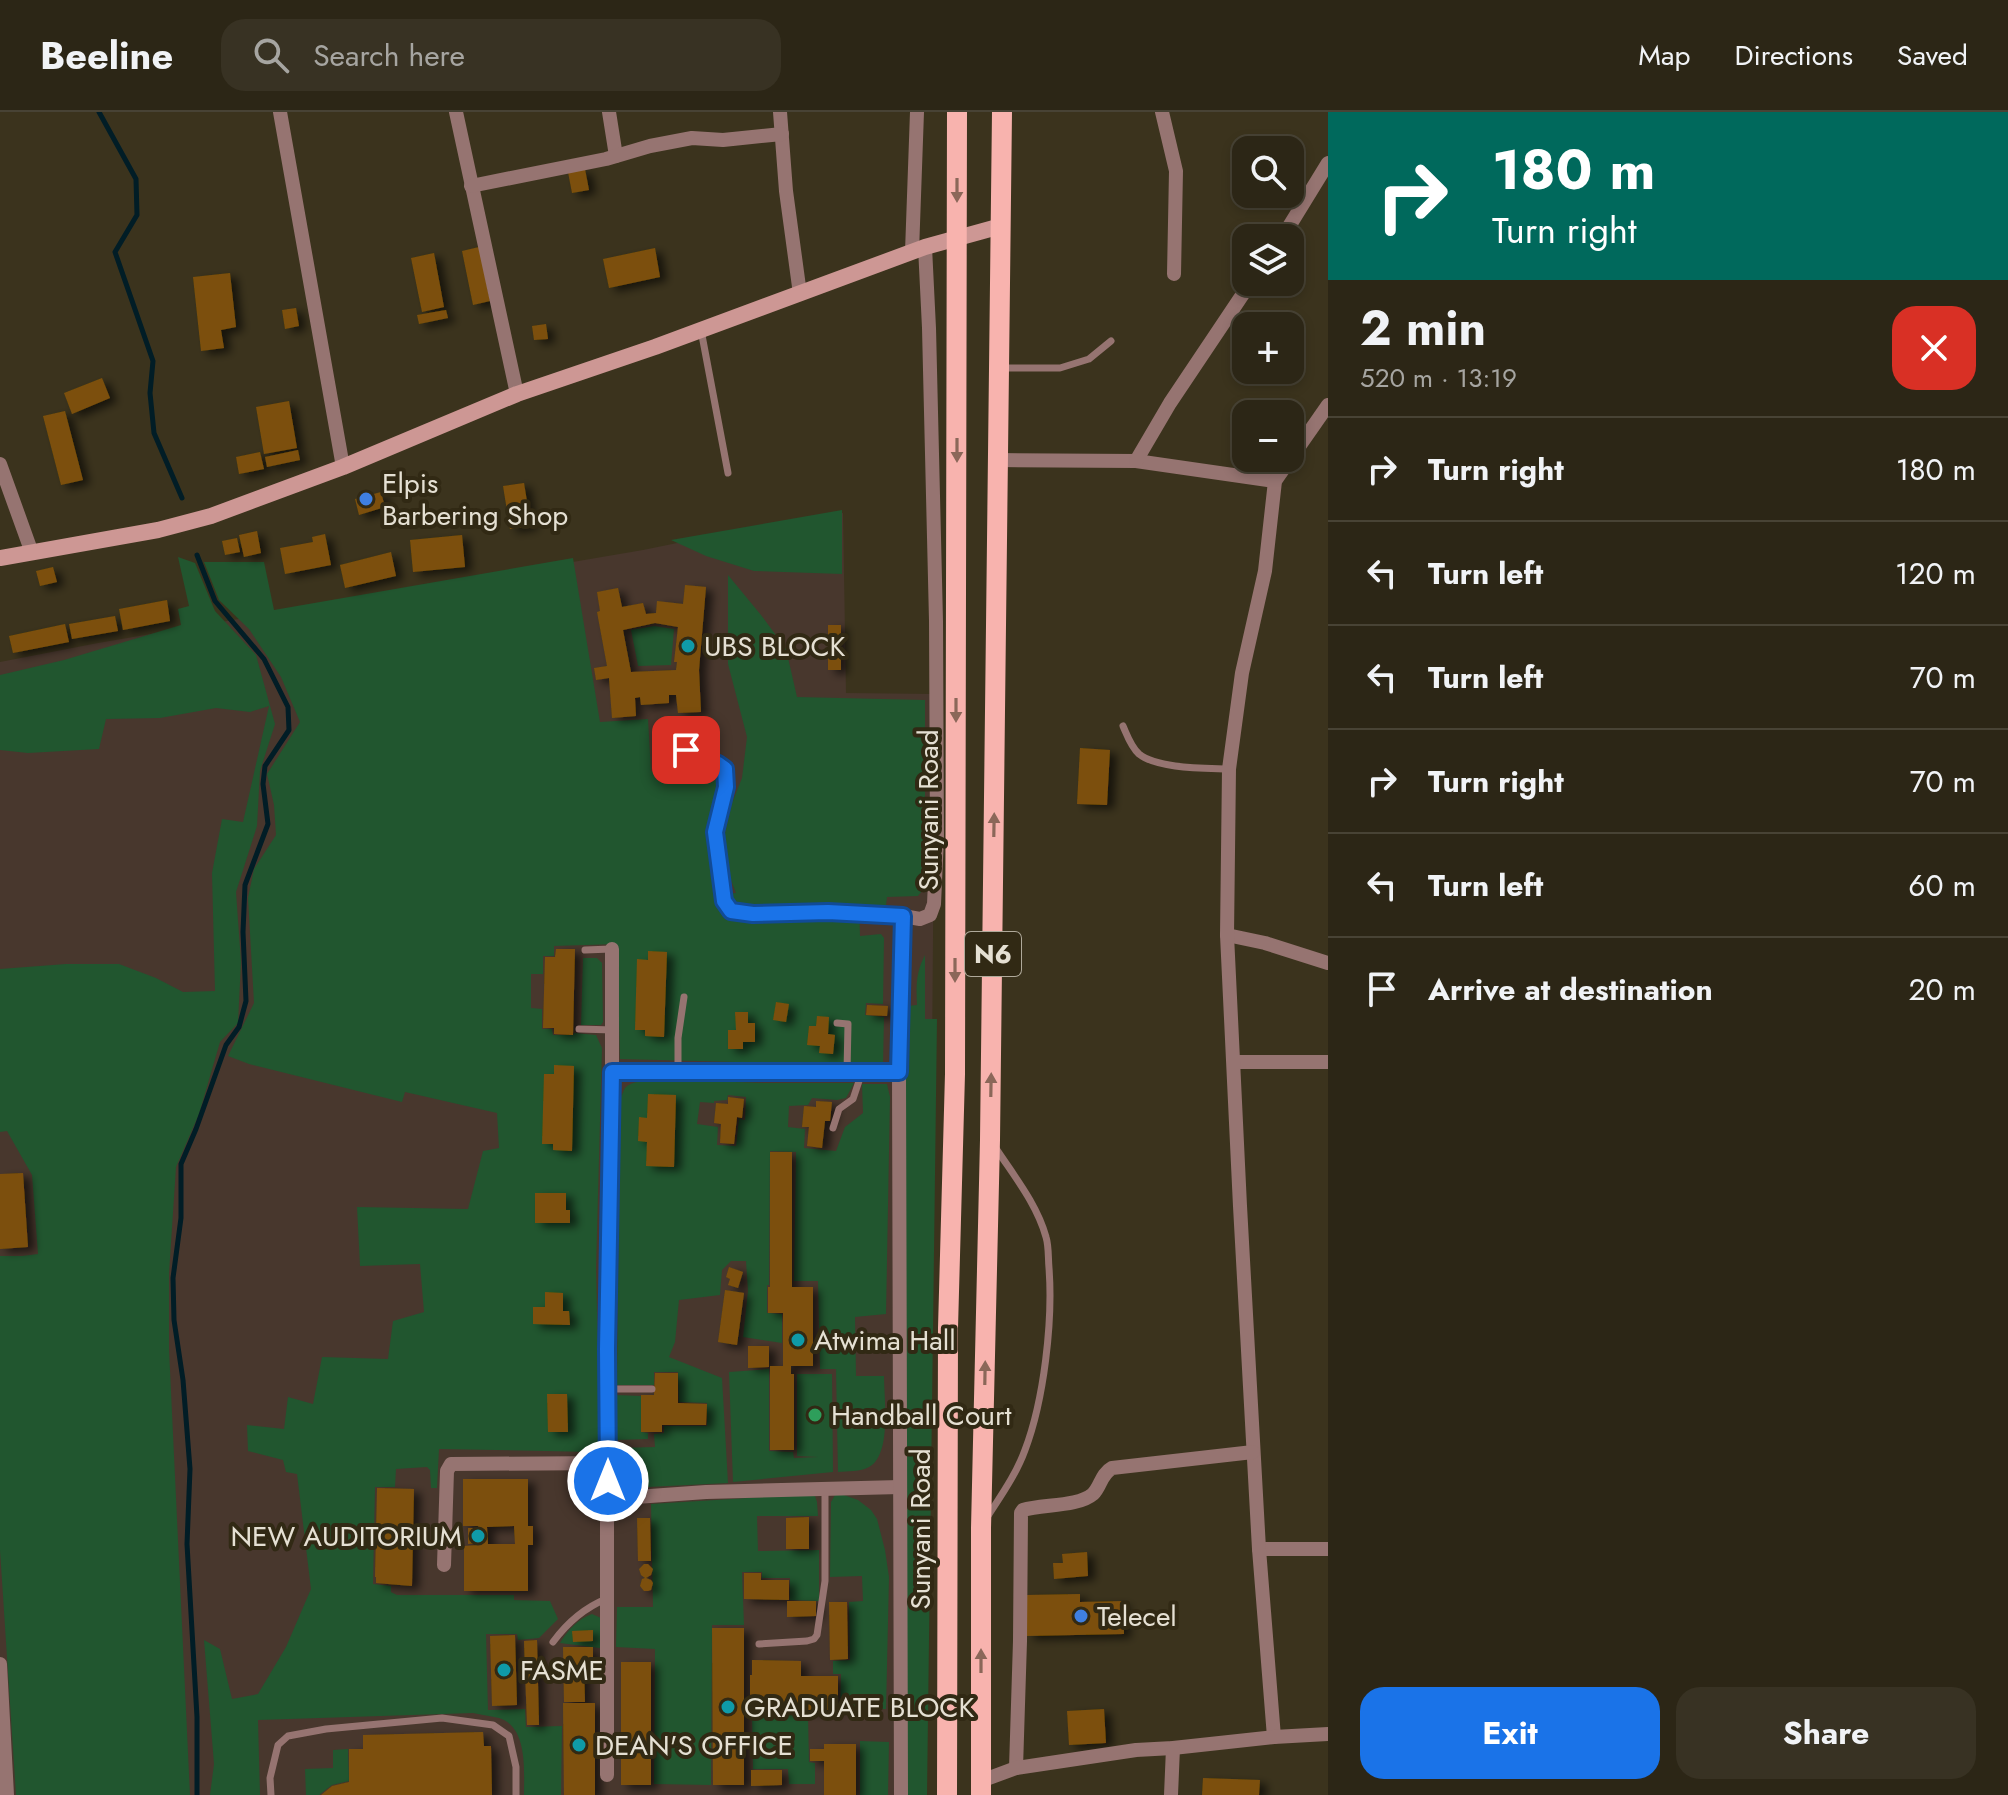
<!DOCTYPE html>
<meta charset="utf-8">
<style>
body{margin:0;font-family:Jost,sans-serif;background:#383223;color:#f1f3f6;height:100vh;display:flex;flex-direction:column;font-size:30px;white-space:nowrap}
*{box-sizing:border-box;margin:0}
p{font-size:26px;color:#a6a5a1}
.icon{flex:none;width:44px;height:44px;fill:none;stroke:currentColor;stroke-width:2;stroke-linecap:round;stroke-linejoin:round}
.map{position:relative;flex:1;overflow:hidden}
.drawer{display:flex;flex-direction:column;background:#2c2616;width:680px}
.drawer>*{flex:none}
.banner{background:#00695c;color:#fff;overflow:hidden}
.fabs{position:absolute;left:1232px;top:24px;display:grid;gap:16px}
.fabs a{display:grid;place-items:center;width:72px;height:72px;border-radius:16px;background:#2c2616;box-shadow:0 4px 12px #0003,0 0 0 2px #484335;font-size:40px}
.pin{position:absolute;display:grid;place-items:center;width:68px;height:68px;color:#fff;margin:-34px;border-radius:16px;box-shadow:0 4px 12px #0006}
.me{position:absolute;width:88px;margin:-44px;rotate:0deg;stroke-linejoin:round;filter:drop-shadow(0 0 6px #0008)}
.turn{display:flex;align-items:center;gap:28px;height:168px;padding:0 32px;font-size:36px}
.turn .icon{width:104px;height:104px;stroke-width:2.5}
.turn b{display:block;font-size:56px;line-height:68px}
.round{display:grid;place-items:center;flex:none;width:84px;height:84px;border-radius:24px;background:#383223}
.head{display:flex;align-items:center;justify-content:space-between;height:136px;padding:0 32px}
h1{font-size:48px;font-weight:700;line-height:60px}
.cta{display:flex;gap:16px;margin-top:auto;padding:16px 32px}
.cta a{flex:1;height:92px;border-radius:24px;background:#1a73e8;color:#fff;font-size:32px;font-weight:700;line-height:92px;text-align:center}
.cta a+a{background:#383223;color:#f1f3f6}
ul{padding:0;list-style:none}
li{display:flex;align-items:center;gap:24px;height:104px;padding:0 32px;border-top:2px solid #484335}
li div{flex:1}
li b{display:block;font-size:30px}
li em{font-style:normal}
header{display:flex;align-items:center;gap:48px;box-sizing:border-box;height:112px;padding:0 40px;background:#2c2616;border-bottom:2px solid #484335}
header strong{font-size:38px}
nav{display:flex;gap:44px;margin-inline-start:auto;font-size:28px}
.search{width:560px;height:72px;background:#383223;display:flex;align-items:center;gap:20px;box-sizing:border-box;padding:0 28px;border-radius:24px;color:#a6a5a1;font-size:30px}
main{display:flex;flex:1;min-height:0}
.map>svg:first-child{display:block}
.education{fill:#48372d}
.green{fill:#21562f;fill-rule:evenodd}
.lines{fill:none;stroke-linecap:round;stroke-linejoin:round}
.stream{stroke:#011d26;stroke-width:5}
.building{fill:#7b5009;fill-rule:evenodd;filter:url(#shadow)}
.lane{stroke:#967471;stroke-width:7}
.street{stroke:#967471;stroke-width:14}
.secondary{stroke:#cd9794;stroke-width:16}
.primary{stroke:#f8b3ae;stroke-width:20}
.oneway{fill:#8b6759}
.route-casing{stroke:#114b97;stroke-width:20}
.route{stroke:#1a73e8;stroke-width:14}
.shop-dot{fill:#3f7fe0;stroke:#312914;stroke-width:3}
.culture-dot{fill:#0f9aa8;stroke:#312914;stroke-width:3}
.leisure-dot{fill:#2e9e5b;stroke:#312914;stroke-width:3}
.labels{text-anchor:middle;stroke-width:8;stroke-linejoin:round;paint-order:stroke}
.shield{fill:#312914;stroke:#afa99a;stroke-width:2}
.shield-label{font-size:26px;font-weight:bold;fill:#e5e0d3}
.poi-label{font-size:28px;fill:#e5e0d3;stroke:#312914;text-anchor:start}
.street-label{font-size:28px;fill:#e5e0d3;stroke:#312914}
</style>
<header>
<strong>Beeline</strong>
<div class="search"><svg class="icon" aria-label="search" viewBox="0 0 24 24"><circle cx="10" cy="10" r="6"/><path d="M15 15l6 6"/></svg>Search here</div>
<nav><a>Map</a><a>Directions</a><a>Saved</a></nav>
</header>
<main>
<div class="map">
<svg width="1328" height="1683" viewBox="0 0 1328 1683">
<defs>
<filter id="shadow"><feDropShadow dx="7" dy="4" stdDeviation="4" flood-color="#0009"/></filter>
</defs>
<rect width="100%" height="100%" fill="#3b331d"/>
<polygon class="education" points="843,401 846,581 935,582 926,1683 0,1683 0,550 98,531 643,438 805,405"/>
<g class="green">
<polygon points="842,398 842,462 754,459 706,444 671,428"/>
<polygon points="178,445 195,451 215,499 256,543 275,612 260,659 257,714 236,780 241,850 238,911 220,930 199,1002 176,1055 169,1161 169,1237 190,1683 16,1683 0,1438 0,1144 22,1144 38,1142 32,1063 7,1019 0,1020 0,857 66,852 119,852 156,866 183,880 215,879 212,761 222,707 243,710 269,594 250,600 216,596 160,606 106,607 99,637 28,641 0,638 0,563 64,548 181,513 178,497 189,494"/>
<path d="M573,446L600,610L648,607L651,659L721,658C722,671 717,682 714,695C707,724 711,754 720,782L736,781L728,760L723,730L732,691L742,666L747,625L728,552V463L761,503L786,537L797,585L925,588V775L918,784L887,785L886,793H859L860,824L881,822L884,826L883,892L866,891L865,903L884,905L883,954L620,947L617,832L554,834V844H543V862H531V896L542,897V917H552L553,923H573L574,921L596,923L602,936L596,1156L600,1334L594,1340L439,1337L437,1376H431L430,1358L427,1355L396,1357L395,1375H375L373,1472L391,1474V1480L397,1483H514V1488L550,1489L558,1507L539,1526L518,1528L517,1522H486L488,1598L525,1597L526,1615L562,1614L561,1683H524C524,1659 528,1615 499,1606C491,1604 481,1603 473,1601L258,1608L260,1683H210L214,1652L204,1528L220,1537L232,1587L258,1582L286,1535L311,1477L297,1362L286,1360L283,1348L248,1339L247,1313L284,1317L288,1285L313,1292L322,1245L388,1247L393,1209L424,1200L420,1152L360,1154L357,1095L468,1097L483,1039L499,1036L497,1001L405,980L402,990L249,952L228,944L254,891L248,786L254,757L276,723L274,693L267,662L300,610L281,565L249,517L219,488L204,450H264L274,498Z"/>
<polygon points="654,514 674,517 671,553 638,554 631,518"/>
<path d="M925,843V907H937L927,1683H906V894L917,893C916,874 916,860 925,843Z"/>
<polygon points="583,846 597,846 602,851 603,910 601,913 581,913"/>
<path d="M677,968L765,971H854L846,986L837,988L812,986L808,993L789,994L788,1015L805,1017L804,1036L836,1039L845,1015L863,1001L862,972H887L890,985L886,1202L855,1205L856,1264H884C884,1286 892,1343 869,1355C861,1360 847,1359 838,1360L836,1257H820L818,1169H794L796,1040L770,1039L769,1173H767V1201L782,1202V1231L743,1225L748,1179L746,1149H731L722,1158L720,1183L679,1188L675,1230L669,1245L722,1266L728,1371L628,1376L623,1374L620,1370L618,1336L655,1335L654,1322L664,1321V1314H707V1291L679,1290L678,1260H654V1273H617L620,988C621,985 624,978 625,976C634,966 665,968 677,968ZM728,983L746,985L745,1008L739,1007L736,1034L717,1033L718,1015L697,1012L700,990L714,991V989L727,988Z"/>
<polygon points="769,1257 769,1339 793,1340 794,1346 818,1345 797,1344 797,1262 832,1262 833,1360 733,1370 729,1260"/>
<polygon points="616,1283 641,1284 641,1320 648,1321 648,1327 617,1328"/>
<polygon points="810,1382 815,1384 817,1390 818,1404 757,1404 758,1439 819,1438 819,1489 790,1488 790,1466 762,1466 762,1460 742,1460 744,1513 712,1513 711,1673 654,1672 655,1537 616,1535 617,1495 653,1495 651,1392"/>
<polygon points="841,1382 858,1388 871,1398 877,1407 885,1438 889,1465 886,1597 840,1598 841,1562 833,1562 833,1549 850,1548 849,1490 863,1489 862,1464 830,1465 831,1390 835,1383"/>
<path d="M592,1502L601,1506L600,1536L560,1531C567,1519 579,1506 592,1502Z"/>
<polygon points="752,1603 808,1603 809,1650 815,1651 815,1672 789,1672 788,1657 753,1657"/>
<polygon points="860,1629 889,1630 888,1683 860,1683"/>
<polygon points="348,1637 349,1669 332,1673 319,1683 306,1683 305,1657 333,1656 333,1638"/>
</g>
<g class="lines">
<g class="stream">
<polyline points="99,0 136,67 137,103 115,140 153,249 150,281 154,321 182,386"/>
<polyline points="197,1683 197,1605 187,1432 190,1357 183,1268 174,1208 173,1166 181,1106 181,1052 196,1017 226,933 239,915 246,889 243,820 245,773 268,712 263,672 265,654 289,618 288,595 264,547 215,489 197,443"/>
</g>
</g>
<g class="building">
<polygon points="585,57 589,78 572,81 568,60"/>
<polygon points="479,135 490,189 473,193 462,139"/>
<polygon points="655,136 660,165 609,176 603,147"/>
<polygon points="434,141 444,195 422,200 411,146"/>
<polygon points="230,161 236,215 221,218 224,236 201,239 193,165"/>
<polygon points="296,196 299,214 285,217 282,198"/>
<polygon points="446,198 448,206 419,212 417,203"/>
<polygon points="546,212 548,227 534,228 532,214"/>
<polygon points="102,266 110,286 72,302 64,281"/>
<polygon points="289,289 297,336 264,342 256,295"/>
<polygon points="65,299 83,368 61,373 43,304"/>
<polygon points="298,338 300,348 267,355 265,345"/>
<polygon points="260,340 264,357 239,362 236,345"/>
<polygon points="524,371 531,414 510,417 503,374"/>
<polygon points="381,380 385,395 359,403 355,387"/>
<polygon points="257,419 261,441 244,445 239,423"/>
<polygon points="325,422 331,453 285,462 280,436 313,430 312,425"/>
<polygon points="462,423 465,455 413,460 410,428"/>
<polygon points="237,426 240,440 225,443 222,429"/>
<polygon points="391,440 396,464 345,476 340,453"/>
<polygon points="53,455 57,470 40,474 36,459"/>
<path d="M685,473L706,475L699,558L701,600L678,601L676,583H669V591L641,593L640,585L635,586L636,604L612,606L609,566L596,568L594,556L607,554L597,500L600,499L597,480L618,476L622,495L643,491L646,502L656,501L657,489L683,492ZM655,511L678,515L674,550H677L676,558L631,560L623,518Z"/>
<polygon points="167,488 170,509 123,518 119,497"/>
<polygon points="115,504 118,519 72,527 69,512"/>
<polygon points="65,512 69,530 13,541 9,524"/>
<rect x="828" y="513" width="13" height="45"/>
<polygon points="1080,636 1110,638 1107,693 1077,692"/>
<polygon points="556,837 575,837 573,923 554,922 554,916 543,916 545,845 555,845"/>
<polygon points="648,839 667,840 664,925 645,924 645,918 635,918 637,847 648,848"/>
<polygon points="776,890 789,892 786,910 773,908"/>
<polygon points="867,893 888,894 887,904 866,903"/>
<polygon points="735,900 748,900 748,911 755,911 755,930 743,930 743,937 728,937 728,918 736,918"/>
<polygon points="817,904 829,905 828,922 835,923 833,942 819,941 820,934 807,933 809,914 816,914"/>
<polygon points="554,953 574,954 572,1039 553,1038 553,1032 542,1032 544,962 554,962"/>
<polygon points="648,982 676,983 674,1055 646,1054 647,1030 638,1029 639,1005 647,1006"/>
<polygon points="728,985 744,987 742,1006 737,1005 734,1032 720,1031 721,1012 714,1011 716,991 728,992"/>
<polygon points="816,989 832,990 830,1009 825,1009 822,1036 807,1034 809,1015 802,1015 804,994 816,995"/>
<polygon points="770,1040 792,1040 792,1175 813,1175 813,1254 791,1254 791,1262 794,1262 794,1338 770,1338 770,1254 783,1254 783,1201 768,1201 768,1175 770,1175"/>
<polygon points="23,1061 28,1135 0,1137 0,1062"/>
<polygon points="535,1081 566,1081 566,1098 570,1098 570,1111 535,1111"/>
<polygon points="729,1155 743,1160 738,1176 728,1173 730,1167 726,1165"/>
<polygon points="725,1178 744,1181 737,1233 718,1230"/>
<polygon points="545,1180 563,1181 563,1199 569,1199 570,1213 533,1212 533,1195 545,1195"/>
<polygon points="748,1234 769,1234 769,1255 748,1256"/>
<polygon points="655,1261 678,1261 678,1291 707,1292 706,1313 662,1313 662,1320 641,1320 641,1283 654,1283"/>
<polygon points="547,1282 567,1282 568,1320 548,1320"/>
<path d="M463,1367H528V1414H533V1433H528V1479H464V1434L478,1433V1431L468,1432V1416H478V1414H463ZM514,1414L515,1432H488L487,1415Z"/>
<polygon points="377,1376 414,1377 412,1474 376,1471 376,1465 375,1465"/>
<polygon points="809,1405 809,1437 786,1437 786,1406"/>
<polygon points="637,1406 650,1406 651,1449 638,1449"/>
<polygon points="1087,1440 1088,1464 1054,1467 1053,1451 1063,1451 1062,1442"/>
<polygon points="644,1452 648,1452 653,1457 651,1463 646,1466 651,1468 653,1471 651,1478 648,1479 644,1479 640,1474 642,1467 645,1466 641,1463 639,1457"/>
<polygon points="744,1461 761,1461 761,1468 789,1468 789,1488 744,1487"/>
<polygon points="1080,1482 1080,1490 1123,1489 1124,1522 1027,1524 1026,1483"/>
<polygon points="787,1489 816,1489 816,1504 787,1505"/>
<polygon points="829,1490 847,1490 848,1547 830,1548"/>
<polygon points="712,1516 744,1516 744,1673 713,1673"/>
<polygon points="593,1518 593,1529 573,1530 572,1519"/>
<polygon points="515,1523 517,1593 492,1594 490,1524"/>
<polygon points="537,1528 539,1613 527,1613 524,1529"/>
<polygon points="563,1535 593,1535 593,1549 589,1549 589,1554 584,1554 585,1590 564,1590"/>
<polygon points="752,1548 801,1549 801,1564 838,1564 838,1598 750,1598 750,1563 752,1563"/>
<rect x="621" y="1550" width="30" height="123"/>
<polygon points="563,1591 595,1591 595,1683 564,1683"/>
<polygon points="1104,1597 1106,1631 1069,1633 1067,1599"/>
<polygon points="483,1620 484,1634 491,1634 492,1683 321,1683 332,1674 349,1670 349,1637 363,1637 363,1623"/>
<polygon points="824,1632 856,1632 856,1683 824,1683 824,1649 810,1649 810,1637 824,1637"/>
<polygon points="751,1658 782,1658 782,1673 751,1674"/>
<polygon points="1203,1666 1260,1668 1259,1683 1202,1683"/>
</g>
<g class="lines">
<g class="lane">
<polyline points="701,218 728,361"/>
<polyline points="1001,256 1060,256 1089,247 1111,229"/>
<path d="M1123,614C1127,623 1131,635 1139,642C1158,657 1205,656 1229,657"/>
<polyline points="686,638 718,652 725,657 726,675 715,720 724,789 731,799 753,802 828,800 903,804"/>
<polyline points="585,838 611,837"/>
<polyline points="837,911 848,912 847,960"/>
<polyline points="579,917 613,918"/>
<polyline points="678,959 678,926 684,885"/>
<polyline points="833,1016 839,997 853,987 862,960"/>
<polyline points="608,1277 652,1277"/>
<path d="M986,1407C1000,1385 1016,1363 1025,1338C1044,1288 1053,1209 1049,1156C1048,1146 1049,1135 1046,1125C1037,1092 1014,1064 995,1035"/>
<path d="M553,1530C567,1511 584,1496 606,1487"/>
<polyline points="759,1532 807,1529 814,1527 817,1523 825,1469 825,1377"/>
<polyline points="271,1683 270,1666 278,1633 288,1624 326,1617 442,1606 493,1613 509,1624 516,1655 516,1683"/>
</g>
<g class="street">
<polyline points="280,0 343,355"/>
<polyline points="456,0 517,282"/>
<polyline points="609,0 616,44"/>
<polyline points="780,0 786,79 800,182"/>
<polyline points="1162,0 1176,59 1174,162"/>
<polyline points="471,74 606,47 650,34 692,26 723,28 782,22"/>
<polyline points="1282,126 1328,51"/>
<polyline points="912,140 917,0"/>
<polyline points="998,348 1136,349 1275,369"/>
<polyline points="1136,349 1170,291 1251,170"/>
<polyline points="0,352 32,441"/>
<polyline points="1227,823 1265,831 1328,851"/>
<polyline points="1234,950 1328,950"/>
<polyline points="612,960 899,960"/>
<polyline points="608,1387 706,1380 900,1375"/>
<polyline points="1259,1437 1328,1437"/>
<polyline points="444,1453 447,1359 451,1352 608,1351"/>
<polyline points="0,1552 7,1683"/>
<polyline points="1274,1625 1259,1437 1240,1094 1227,823 1229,657 1242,561 1265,459 1275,369 1328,293"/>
<path d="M1016,1656L1020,1529L1021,1401L1023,1398C1042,1392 1078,1395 1093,1382C1101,1374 1101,1362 1112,1356L1253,1340"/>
<polyline points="607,1663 607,1237 612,960 612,837"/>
<polyline points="981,1669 1016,1656 1136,1638 1173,1636 1274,1625 1328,1622"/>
<polyline points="901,1683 899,960 903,804 920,807 930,803 934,792 937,726 936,509 929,216 925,135"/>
<polyline points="1171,1683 1173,1636"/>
</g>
<polyline class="secondary" points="0,446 158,418 211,404 343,355 517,282 655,235 925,135 1001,114"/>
<g class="primary">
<polyline points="947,1683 948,1216 955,962 957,0"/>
<polyline points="981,1683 981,1416 990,1028 1002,0"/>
</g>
</g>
<defs><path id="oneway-solid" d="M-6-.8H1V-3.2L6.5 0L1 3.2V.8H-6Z" transform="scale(2)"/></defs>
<g class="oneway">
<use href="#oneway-solid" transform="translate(957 78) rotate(90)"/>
<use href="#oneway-solid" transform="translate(957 338) rotate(90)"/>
<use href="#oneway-solid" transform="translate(956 598) rotate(90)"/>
<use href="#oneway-solid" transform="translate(994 713) rotate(-89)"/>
<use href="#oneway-solid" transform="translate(955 858) rotate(90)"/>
<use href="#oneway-solid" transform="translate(991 973) rotate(-89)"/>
<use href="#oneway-solid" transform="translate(985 1261) rotate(-89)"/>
<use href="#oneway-solid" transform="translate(981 1549) rotate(-90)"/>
</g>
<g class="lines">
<defs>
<polyline id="route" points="608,1369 607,1237 612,960 899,960 903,804 828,800 753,802 731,799 724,789 715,720 726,675 725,657 718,652 686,638"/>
</defs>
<use href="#route" class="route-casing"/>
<use href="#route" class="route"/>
</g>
<g class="shop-dot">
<circle cx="366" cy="387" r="8"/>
<circle cx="1081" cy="1504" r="8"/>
</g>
<g class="culture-dot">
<circle cx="688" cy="534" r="8"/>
<circle cx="798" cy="1228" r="8"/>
<circle cx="478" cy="1424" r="8"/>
<circle cx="504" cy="1558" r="8"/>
<circle cx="728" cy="1595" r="8"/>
<circle cx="579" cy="1633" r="8"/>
</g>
<circle class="leisure-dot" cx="815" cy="1303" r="8"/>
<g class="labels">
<rect class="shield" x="965" y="820" width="56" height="44" rx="6"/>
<g class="shield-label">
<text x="993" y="851">N6</text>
</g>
<g class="poi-label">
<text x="382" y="381">Elpis<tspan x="382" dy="32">Barbering Shop</tspan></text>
<text x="704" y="544">UBS BLOCK</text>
<text x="814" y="1238">Atwima Hall</text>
<text x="831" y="1313">Handball Court</text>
<text x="462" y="1434" text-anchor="end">NEW AUDITORIUM</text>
<text x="1097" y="1514">Telecel</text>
<text x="520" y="1568">FASME</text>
<text x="744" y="1605">GRADUATE BLOCK</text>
<text x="595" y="1643">DEAN'S OFFICE</text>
</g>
<g class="street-label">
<text transform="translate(928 698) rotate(-90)" y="10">Sunyani Road</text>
<text transform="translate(920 1417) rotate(-90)" y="10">Sunyani Road</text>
</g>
</g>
</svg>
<div class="fabs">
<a><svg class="icon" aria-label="search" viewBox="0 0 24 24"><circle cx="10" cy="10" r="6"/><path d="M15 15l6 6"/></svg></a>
<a><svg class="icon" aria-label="layers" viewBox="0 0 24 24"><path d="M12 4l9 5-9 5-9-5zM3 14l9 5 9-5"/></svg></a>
<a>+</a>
<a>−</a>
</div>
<div class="pin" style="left:686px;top:638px;background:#d93025"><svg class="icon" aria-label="arrive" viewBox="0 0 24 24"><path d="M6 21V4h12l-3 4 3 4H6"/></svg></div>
<svg class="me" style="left:608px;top:1369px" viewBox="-20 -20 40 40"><circle r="17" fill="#1a73e8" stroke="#fff" stroke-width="3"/><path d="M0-11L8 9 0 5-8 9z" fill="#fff"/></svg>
</div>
<section class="drawer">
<div class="banner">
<div class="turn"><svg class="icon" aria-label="right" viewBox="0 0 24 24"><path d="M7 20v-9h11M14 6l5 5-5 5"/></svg><div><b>180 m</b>Turn right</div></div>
</div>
<div class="head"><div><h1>2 min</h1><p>520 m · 13:19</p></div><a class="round" style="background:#d93025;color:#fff"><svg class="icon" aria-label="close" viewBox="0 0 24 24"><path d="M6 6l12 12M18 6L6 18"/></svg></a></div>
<ul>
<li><svg class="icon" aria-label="right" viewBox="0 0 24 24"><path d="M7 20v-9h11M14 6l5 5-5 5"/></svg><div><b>Turn right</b></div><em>180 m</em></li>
<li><svg class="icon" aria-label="left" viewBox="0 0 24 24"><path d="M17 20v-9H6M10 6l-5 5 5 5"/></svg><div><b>Turn left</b></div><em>120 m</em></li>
<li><svg class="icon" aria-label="left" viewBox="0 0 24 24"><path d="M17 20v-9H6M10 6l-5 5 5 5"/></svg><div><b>Turn left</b></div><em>70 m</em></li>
<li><svg class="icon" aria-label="right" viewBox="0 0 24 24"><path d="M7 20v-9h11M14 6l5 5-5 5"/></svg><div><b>Turn right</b></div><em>70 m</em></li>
<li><svg class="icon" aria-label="left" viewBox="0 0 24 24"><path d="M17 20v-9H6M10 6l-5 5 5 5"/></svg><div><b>Turn left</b></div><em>60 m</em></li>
<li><svg class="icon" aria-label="arrive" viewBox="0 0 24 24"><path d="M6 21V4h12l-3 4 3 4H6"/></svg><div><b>Arrive at destination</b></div><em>20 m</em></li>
</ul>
<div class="cta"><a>Exit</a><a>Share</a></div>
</section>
</main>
